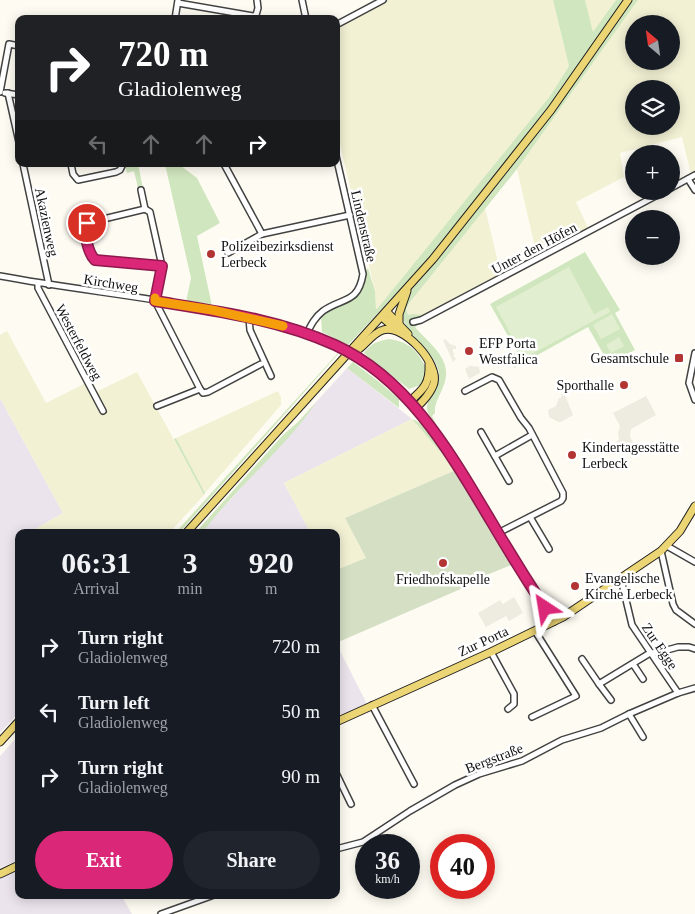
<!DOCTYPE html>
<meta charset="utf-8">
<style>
body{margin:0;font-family:"Times New Roman",serif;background:#20242c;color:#f1f3f6;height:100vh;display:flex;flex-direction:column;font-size:19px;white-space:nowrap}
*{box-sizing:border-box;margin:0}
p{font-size:16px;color:#9ea1a6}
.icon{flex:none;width:28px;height:28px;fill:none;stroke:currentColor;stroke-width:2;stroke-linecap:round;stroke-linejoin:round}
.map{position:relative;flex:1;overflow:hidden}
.details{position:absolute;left:15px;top:529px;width:325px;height:370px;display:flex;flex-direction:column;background:#171b24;border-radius:10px;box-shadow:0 2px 12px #0003}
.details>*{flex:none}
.hud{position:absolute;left:15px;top:15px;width:325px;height:152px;border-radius:10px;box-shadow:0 2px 12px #0003;background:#202124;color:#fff;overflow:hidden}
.needle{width:32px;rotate:331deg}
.buttons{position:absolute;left:625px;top:15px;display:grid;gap:10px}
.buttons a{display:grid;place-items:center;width:55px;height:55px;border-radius:50%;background:#171b24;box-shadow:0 2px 12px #0003;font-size:25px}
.speed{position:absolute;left:355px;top:834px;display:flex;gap:10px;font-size:25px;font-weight:700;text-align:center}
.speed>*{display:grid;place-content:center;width:65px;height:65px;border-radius:50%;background:#171b24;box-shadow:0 2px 12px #0003;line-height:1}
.speed small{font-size:12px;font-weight:400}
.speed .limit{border:8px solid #d22;background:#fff;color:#111}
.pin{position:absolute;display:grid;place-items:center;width:42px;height:42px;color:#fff;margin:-21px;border:2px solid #fff;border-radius:50%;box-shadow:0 1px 5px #0007}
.me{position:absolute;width:55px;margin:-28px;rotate:327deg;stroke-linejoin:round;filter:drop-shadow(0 0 4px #0008)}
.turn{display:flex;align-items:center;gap:18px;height:105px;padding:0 20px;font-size:22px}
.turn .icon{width:65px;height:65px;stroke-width:2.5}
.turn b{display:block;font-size:35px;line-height:42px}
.lanes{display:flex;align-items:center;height:48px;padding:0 20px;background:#0003;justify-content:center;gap:25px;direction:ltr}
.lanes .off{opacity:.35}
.eta{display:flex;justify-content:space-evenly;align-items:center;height:85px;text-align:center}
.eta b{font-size:30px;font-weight:800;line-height:35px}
.primary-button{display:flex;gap:10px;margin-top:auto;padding:10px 20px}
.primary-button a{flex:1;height:58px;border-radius:30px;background:#db2777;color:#fff;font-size:20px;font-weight:800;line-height:58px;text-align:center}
.primary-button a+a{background:#20242c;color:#f1f3f6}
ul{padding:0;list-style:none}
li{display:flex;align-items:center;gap:15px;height:65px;padding:0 20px}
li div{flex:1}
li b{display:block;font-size:19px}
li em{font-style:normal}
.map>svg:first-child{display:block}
.industrial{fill:#ece4ec}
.farmland{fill:#f2f1d4;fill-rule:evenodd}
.green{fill:#d0e6be}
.cemetery{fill:#d4dfc4}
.pitch{fill:#e1eecf}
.plaza{fill:#eeebe0}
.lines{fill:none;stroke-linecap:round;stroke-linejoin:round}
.minor-casing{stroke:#424242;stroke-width:8}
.major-casing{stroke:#202020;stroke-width:9}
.minor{stroke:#fff;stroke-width:5}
.major{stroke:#ecd574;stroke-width:7}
.minor-bridge-casing{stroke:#424242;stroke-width:8;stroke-linecap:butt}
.minor-bridge{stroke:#fff;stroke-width:5}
.route-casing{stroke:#8e194d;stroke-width:12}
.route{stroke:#db2777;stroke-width:9}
.slow{stroke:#f59e0b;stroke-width:9}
.poi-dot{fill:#b23433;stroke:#fff;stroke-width:2}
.labels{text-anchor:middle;stroke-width:5;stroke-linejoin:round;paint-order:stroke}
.street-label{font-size:14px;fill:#0f0f0f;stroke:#fff}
.poi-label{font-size:14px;fill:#0f0f0f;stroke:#fff;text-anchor:start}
</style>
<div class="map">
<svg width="695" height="914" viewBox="0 0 695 914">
<rect width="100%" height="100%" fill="#fefcf2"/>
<g class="industrial">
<polygon points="347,368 412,419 284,483 310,532 203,532 214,517 290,435 317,401"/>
<polygon points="0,398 63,513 30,532 19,532 19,712 0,733"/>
<polygon points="336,643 367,704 336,718"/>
<polygon points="19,735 19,860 0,868 0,756"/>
<polygon points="19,869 19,895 92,895 94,898 101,895 121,895 132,914 0,914 0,878"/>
</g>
<g class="farmland">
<polygon points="388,0 553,0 569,66 550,96 377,309 376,309 375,291 336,128 336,28"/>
<polygon points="585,0 616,0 593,33"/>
<path d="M638,0H695V173L691,175L682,137L620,153L624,177L576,202L588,228L537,256L517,169ZM634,24H671V61H634ZM634,89H671V126H634Z"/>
<polygon points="485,208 501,275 425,316 412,314 408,316 406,309 410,302"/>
<polygon points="7,331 46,403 86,383 92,394 137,372 204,495 170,532 30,532 63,513 0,398 0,335"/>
<polygon points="278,391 281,397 281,405 205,493 176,438"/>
<polygon points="412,419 456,470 345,518 366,558 336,570 336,532 310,532 284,483"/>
</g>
<g class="green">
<path d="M553,0H585L593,32L616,0H638L517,169L410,302L406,309L408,315L412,314L425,315L588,228L590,233L415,327C430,345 455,360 443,387C440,396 434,403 435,413L432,416L436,424L434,423C432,419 428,414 427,409C426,396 443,386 438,369C430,344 392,332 406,302L395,295L348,345L322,332L321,317L323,310C335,304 353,299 359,285C363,277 361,276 368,268L375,291L376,309H377L550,96L569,66Z"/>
<polygon points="125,164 138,164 143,188 138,188 134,171 127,173"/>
<polygon points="165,164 180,164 181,166 197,178 220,223 197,236 212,306 186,302 191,278"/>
<polygon points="585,252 620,310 615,313 635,350 609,364 588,327 514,368 508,357 517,352 490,304"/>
<path d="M389,339C411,342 418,352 427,370L423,384L409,389L368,357L364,353C371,343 378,341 389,339Z"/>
<polygon points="338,353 339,353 180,532 176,532"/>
<polygon points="353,362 379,382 399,399 399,408 347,368"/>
<path d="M317,401C285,449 237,486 203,532H196L283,435L298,422Z"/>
<path d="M412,419C429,424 447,455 456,470Z"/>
<polygon points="176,438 205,493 204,495 174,439"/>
</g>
<polygon class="cemetery" points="456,470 514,564 462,585 463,588 336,643 336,570 366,558 345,518"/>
<g class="pitch">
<polygon points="569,267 594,314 608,307 610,312 515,363 513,358 521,354 496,307"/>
<polygon points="612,314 620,329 601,339 593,325"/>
<polygon points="619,337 624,346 611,353 606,345"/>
</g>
<g class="plaza">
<polygon points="445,339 450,344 456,346 456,349 453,349 453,353 455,353 453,355 456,359 453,362 443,340"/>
<polygon points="464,365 479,367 480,373 469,379 465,369 470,366"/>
<polygon points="561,394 565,395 573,415 561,422 558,422 549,417 548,410 556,406 559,398 562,397"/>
<polygon points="646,396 656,415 631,429 630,437 639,451 634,454 627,444 618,446 616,442 619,439 618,433 620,426 613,413"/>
<polygon points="514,597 523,613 509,621 506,616 486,627 478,613 500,600 503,604"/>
</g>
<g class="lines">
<defs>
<g id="minor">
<polyline points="302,0 306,19"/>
<polyline points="178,3 253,16 256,15 258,8 257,0"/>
<polyline points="175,19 178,0"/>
<polyline points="336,25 383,0"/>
<polyline points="0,92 9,44 19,46"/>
<polyline points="5,93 19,95"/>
<polyline points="8,93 19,142"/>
<polyline points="23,164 49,285"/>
<polyline points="71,164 73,174 78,180 116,172 120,170 123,164"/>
<polyline points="224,164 262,234"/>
<polyline points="688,179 695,190"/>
<polyline points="671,188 695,175"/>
<path d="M141,190L145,209L87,223C83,232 88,257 98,261L162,266"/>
<polyline points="145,209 150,212 162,266 155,301 200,389 203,393 208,392 261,364"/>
<polyline points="228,253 262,234 350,215"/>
<path d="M0,276C112,297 230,302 335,345"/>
<polyline points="38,284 38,288 103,411"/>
<polyline points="249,318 250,330 271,376"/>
<polyline points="413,322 421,320 665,191"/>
<path d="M307,333C311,325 315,317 323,311C343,297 358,304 363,274L336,156"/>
<polyline points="695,353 689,383 695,400"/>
<polyline points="364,361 384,378 410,401 441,439 518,566 554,622"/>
<polyline points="465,391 492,377 499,380 521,418 529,428 563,493 563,498 561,501 498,533"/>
<polyline points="157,406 200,389"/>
<polyline points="481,432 509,481"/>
<polyline points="495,456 532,435"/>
<polyline points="530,517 549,549"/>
<polyline points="667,546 695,562"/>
<polyline points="661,551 673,604 676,610 695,624"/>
<polyline points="621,579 632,625 678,693"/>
<polyline points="491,652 514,694 514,704 508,709"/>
<polyline points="582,659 599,684 650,653 660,652 678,647 689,647 695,649"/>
<polyline points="633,664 643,679"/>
<polyline points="599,684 611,700"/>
<polyline points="372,705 414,784"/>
<polyline points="629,714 643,737"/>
<polyline points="532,717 576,696 535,631"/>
<polyline points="336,773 351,804"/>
<polyline points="336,849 363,842 410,811 455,785 479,774 522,761 562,740 601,728 629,714 678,693 695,688"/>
<polyline points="161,914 214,895"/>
</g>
<g id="major">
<polyline points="387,312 408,334"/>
<polyline points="382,317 397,330"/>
<polyline points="399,324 399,314 407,291"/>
<path d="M359,349C367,343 373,333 383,330C404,324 439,363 434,383C431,393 423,401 416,408"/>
<path d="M410,401C424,389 430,383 429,364"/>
<polyline points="187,532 433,259 551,110 628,0"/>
<polyline points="336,722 491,652 563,617 661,551 680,531 695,506"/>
<polyline points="0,742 19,721"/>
<polyline points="0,874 19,865"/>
</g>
</defs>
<use href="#minor" class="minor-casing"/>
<use href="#major" class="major-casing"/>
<use href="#minor" class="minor"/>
<use href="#major" class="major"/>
<defs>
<polyline id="minor-bridge" points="335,345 364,361"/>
</defs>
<use href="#minor-bridge" class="minor-bridge-casing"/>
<use href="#minor-bridge" class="minor-bridge"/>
</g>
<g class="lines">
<defs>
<path id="route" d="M87,223C83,232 88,253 95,260L162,266L155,301C216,311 278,319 335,345C409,379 451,454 491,521C508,550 526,579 545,608"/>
</defs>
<use href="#route" class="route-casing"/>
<use href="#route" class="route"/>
<polyline class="slow" points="155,298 155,301 212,310 283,326"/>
</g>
<g class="poi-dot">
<circle cx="211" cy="254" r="5"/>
<circle cx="469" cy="351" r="5"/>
<rect x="674" y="353" width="10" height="10" rx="2.5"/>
<circle cx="624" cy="385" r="5"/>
<circle cx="572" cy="455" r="5"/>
<circle cx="443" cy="563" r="5"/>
<circle cx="575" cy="586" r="5"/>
</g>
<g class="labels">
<g class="street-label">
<text transform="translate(47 222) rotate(78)" y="5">Akazienweg</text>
<text transform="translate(364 226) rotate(77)" y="5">Lindenstraße</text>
<text transform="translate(534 248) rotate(-28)" y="5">Unter den Höfen</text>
<text transform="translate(111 283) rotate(9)" y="5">Kirchweg</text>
<text transform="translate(79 342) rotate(62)" y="5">Westerfeldweg</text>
<text transform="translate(483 641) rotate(-25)" y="5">Zur Porta</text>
<text transform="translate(660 646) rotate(56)" y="5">Zur Egge</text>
<text transform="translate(494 758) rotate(-21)" y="5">Bergstraße</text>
</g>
<g class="poi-label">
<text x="221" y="251">Polizeibezirksdienst<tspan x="221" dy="16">Lerbeck</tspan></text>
<text x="479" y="348">EFP Porta<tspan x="479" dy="16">Westfalica</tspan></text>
<text x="669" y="363" text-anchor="end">Gesamtschule</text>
<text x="614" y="390" text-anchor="end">Sporthalle</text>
<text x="582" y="452">Kindertagesstätte<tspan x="582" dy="16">Lerbeck</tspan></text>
<text x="585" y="583">Evangelische<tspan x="585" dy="16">Kirche Lerbeck</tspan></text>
<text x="443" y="584" text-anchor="middle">Friedhofskapelle</text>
</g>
</g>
</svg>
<div class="buttons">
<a><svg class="needle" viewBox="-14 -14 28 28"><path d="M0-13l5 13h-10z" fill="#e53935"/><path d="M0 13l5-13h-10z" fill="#9ea1a6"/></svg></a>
<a><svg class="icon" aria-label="layers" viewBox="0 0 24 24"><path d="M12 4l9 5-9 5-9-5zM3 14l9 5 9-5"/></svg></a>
<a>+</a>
<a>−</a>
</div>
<div class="speed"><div>36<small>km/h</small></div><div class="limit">40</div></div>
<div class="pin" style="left:87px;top:223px;background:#d93025"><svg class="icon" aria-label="arrive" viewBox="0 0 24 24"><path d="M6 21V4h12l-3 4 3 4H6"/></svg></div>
<svg class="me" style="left:545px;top:608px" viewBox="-20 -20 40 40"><path d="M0-17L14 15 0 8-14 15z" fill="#db2777" stroke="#fff" stroke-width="4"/></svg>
<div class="hud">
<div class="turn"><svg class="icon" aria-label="right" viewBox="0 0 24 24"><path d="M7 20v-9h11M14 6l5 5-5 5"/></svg><div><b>720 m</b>Gladiolenweg</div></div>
<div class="lanes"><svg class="icon off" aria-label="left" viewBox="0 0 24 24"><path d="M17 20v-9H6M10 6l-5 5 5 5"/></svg><svg class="icon off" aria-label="ahead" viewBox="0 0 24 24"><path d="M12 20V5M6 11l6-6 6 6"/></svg><svg class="icon off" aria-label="ahead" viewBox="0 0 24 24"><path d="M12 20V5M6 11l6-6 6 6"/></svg><svg class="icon" aria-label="right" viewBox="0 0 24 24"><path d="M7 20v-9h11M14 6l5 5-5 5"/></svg></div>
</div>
<section class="details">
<div class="eta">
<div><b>06:31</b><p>Arrival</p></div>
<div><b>3</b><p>min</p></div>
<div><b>920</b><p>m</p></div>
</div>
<ul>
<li><svg class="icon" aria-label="right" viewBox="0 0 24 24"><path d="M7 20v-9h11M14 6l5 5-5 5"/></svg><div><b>Turn right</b><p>Gladiolenweg</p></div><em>720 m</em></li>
<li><svg class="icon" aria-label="left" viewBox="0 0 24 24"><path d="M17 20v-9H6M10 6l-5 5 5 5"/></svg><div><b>Turn left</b><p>Gladiolenweg</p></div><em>50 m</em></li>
<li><svg class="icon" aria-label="right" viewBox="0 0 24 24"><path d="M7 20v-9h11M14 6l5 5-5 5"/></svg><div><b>Turn right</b><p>Gladiolenweg</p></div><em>90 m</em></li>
</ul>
<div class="primary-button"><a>Exit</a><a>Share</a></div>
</section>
</div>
